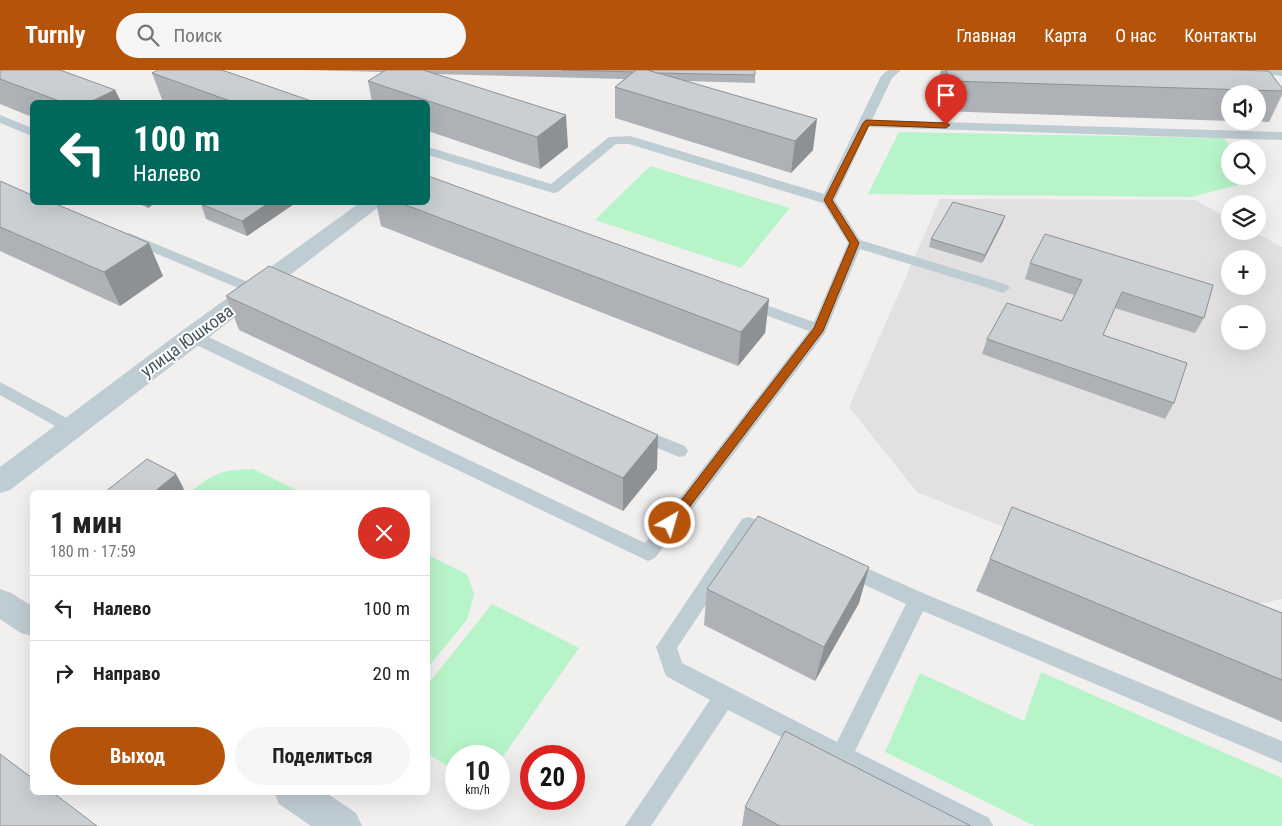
<!DOCTYPE html>
<html lang="ru">
<meta charset="utf-8">
<style>
body{margin:0;font-family:"Roboto Condensed",sans-serif;background:#f6f6f6;color:#222;height:100vh;display:flex;flex-direction:column;font-size:19px;white-space:nowrap}
*{box-sizing:border-box;margin:0}
p{font-size:16px;color:#767676}
.icon{flex:none;width:28px;height:28px;fill:none;stroke:currentColor;stroke-width:2;stroke-linecap:round;stroke-linejoin:round}
.map{position:relative;flex:1;overflow:hidden}
.drawer{position:absolute;left:30px;top:420px;width:400px;height:305px;display:flex;flex-direction:column;background:#fff;border-radius:8px;box-shadow:0 5px 20px #0002}
.drawer>*{flex:none}
.top-card{position:absolute;left:30px;top:30px;width:400px;height:105px;border-radius:8px;box-shadow:0 5px 20px #0002;background:#00695c;color:#fff;overflow:hidden}
.tools{position:absolute;left:1221px;top:15px;display:grid;gap:10px}
.tools a{display:grid;place-items:center;width:45px;height:45px;border-radius:50%;background:#fff;box-shadow:0 5px 20px #0002;font-size:25px}
.speed{position:absolute;left:445px;top:675px;display:flex;gap:10px;font-size:25px;font-weight:700;text-align:center}
.speed>*{display:grid;place-content:center;width:65px;height:65px;border-radius:50%;background:#fff;box-shadow:0 5px 20px #0002;line-height:1}
.speed small{font-size:12px;font-weight:400}
.speed .limit{border:8px solid #d22;background:#fff;color:#111}
.pin{position:absolute;display:grid;place-items:center;width:42px;height:42px;color:#fff;margin:-51px -21px;border-radius:50% 50% 50% 0;rotate:-45deg;box-shadow:0 0 5px #0007}
.pin .icon{rotate:45deg}
.me{position:absolute;width:55px;margin:-28px;rotate:38deg;stroke-linejoin:round;filter:drop-shadow(0 0 4px #0008)}
.turn{display:flex;align-items:center;gap:18px;height:105px;padding:0 20px;font-size:22px}
.turn .icon{width:65px;height:65px;stroke-width:2.5}
.turn b{display:block;font-size:35px;line-height:42px}
.round{display:grid;place-items:center;flex:none;width:52px;height:52px;border-radius:26px;background:#f6f6f6}
.head{display:flex;align-items:center;justify-content:space-between;height:85px;padding:0 20px}
h1{font-size:30px;font-weight:700;line-height:38px}
.primary-button{display:flex;gap:10px;margin-top:auto;padding:10px 20px}
.primary-button a{flex:1;height:58px;border-radius:30px;background:#b45309;color:#fff;font-size:20px;font-weight:700;line-height:58px;text-align:center}
.primary-button a+a{background:#f6f6f6;color:#222}
ul{padding:0;list-style:none}
li{display:flex;align-items:center;gap:15px;height:65px;padding:0 20px;border-top:1px solid #e0e0e0}
li div{flex:1}
li b{display:block;font-size:19px}
li em{font-style:normal}
header{display:flex;align-items:center;gap:30px;box-sizing:border-box;height:70px;padding:0 25px;background:#b45309;color:#fff}
header strong{font-size:24px}
nav{display:flex;gap:28px;margin-inline-start:auto;font-size:18px}
.search{width:350px;height:45px;background:#f6f6f6;display:flex;align-items:center;gap:12px;box-sizing:border-box;padding:0 18px;border-radius:28px;color:#767676;font-size:19px}
.map>svg:first-child{display:block}
.education{fill:#e3e0e1;fill-rule:evenodd}
.green{fill:#b8f4c9}
.lines{fill:none;stroke-linecap:round;stroke-linejoin:round}
.service{fill:#beccd3;fill-rule:evenodd}
.minor{fill:#beccd3;fill-rule:evenodd}
.wall{fill:#aeb2b6}
.shaded-wall{fill:#8d9194}
.building{fill:#cacfd4;stroke:#8d9194}
.route{fill:#b45309;stroke:#753606}
.labels{text-anchor:middle;stroke-width:4;stroke-linejoin:round;paint-order:stroke}
.street-label{font-size:18px;fill:#45555f;stroke:#fff}
</style>
<header>
<strong>Turnly</strong>
<div class="search"><svg class="icon" aria-label="search" viewBox="0 0 24 24"><circle cx="10" cy="10" r="6"/><path d="M15 15l6 6"/></svg>Поиск</div>
<nav><a>Главная</a><a>Карта</a><a>О нас</a><a>Контакты</a></nav>
</header>
<div class="map">
<svg width="1282" height="756" viewBox="0 0 1282 756">
<rect width="100%" height="100%" fill="#f2efef"/>
<path class="education" d="M940,129L1195,130L1230,149V161H1253L1282,177V529L1215,543L917,422L849,337ZM1230,189H1258V216H1230ZM1230,244H1258V271H1230Z"/>
<g class="green">
<polygon points="899,62 1224,68 1231,79 1230,106 1250,106 1253,111 1191,127 868,124"/>
<polygon points="650,96 790,138 741,198 595,150"/>
<path d="M253,399L301,422H191C215,402 221,400 253,399Z"/>
<polygon points="428,485 467,504 474,524 467,550 428,597"/>
<polygon points="492,534 579,578 499,692 499,686 456,686 456,701 428,684 428,614"/>
<polygon points="1041,602 1282,708 1282,756 1035,756 885,682 920,603 1024,651"/>
</g>
<g class="lines">
<g class="service">
<polygon points="888,0 901,0 892,8 872,50 1282,62 1282,70 869,57 835,130 860,170 1008,215 1010,218 1003,223 998,221 860,179 825,263 655,488 648,491 186,270 184,266 186,262 198,262 645,473 809,261 741,236 738,233 741,230 751,230 814,252 848,173 823,133 629,74 616,74 558,122 553,123 428,85 428,77 551,114 609,67 630,66 824,124 881,6"/>
<polygon points="0,45 32,58 32,66 0,53"/>
<polygon points="129,163 260,217 262,220 260,223 250,223 124,170 122,167 124,164"/>
<polygon points="0,312 76,353 79,357 76,361 70,363 64,361 0,325"/>
<polygon points="637,357 685,376 688,381 685,386 679,387 631,367 628,363 631,359"/>
<polygon points="749,447 779,459 781,464 779,469 772,471 753,464 677,578 682,593 837,672 906,534 839,503 836,497 839,491 846,489 925,524 1282,671 1282,693 923,541 855,681 989,748 993,756 956,756 728,640 651,756 625,756 710,630 666,606 656,577 742,449"/>
</g>
<g class="minor">
<polygon points="1263,0 1282,0 1282,6 1266,4"/>
<polygon points="361,132 385,132 10,420 0,423 0,397 183,260"/>
<polygon points="0,519 11,523 32,536 32,566 21,563 0,549"/>
<polygon points="274,722 325,722 356,743 362,756 311,756 279,734"/>
</g>
</g>
<g class="wall">
<polygon points="0,0 115,20 121,32 32,32 32,47 0,34"/>
<polygon points="302,0 755,0 755,13 686,11 813,80 791,103 615,48 615,17 624,9 435,4 568,77 540,99 428,61 428,32 372,32 368,11 383,2"/>
<polygon points="941,0 1230,0 1282,18 1282,25 1269,52 1251,51 1258,51 1258,24 1230,24 1230,51 941,41 936,22"/>
<polygon points="152,3 314,32 163,32"/>
<polygon points="0,111 163,206 120,236 0,181"/>
<polygon points="135,132 156,132 148,138"/>
<polygon points="297,132 247,166 206,149 201,134"/>
<polygon points="376,132 428,132 769,229 765,263 738,296 381,156"/>
<polygon points="1005,146 1002,154 982,193 929,177 931,169"/>
<polygon points="1030,193 1204,248 1195,263 1115,238 1103,265 1174,333 1165,349 982,284 987,269 1062,251 1074,225 1025,209"/>
<polygon points="226,226 657,399 623,441 239,260"/>
<polygon points="1012,437 1282,543 1282,652 976,521"/>
<polygon points="869,497 859,533 815,611 704,555 707,519"/>
<polygon points="745,737 971,756 742,756"/>
</g>
<g class="shaded-wall">
<polygon points="115,20 121,32 90,32"/>
<polygon points="566,45 568,77 540,99 537,67"/>
<polygon points="817,49 813,80 791,103 795,71"/>
<polygon points="146,132 156,132 148,138"/>
<polygon points="270,132 297,132 247,166 242,151"/>
<polygon points="1005,146 1002,154 982,193 985,185"/>
<polygon points="149,173 163,206 120,236 104,202"/>
<polygon points="769,229 765,263 738,296 741,262"/>
<polygon points="658,365 657,399 623,441 623,408"/>
<polygon points="176,404 184,419 180,422 154,422"/>
<polygon points="869,497 859,533 815,611 824,577"/>
</g>
<g class="building">
<polygon points="0,0 60,0 115,20 90,32 62,32 0,9"/>
<polygon points="158,0 222,0 314,32 233,32 152,3"/>
<polygon points="386,0 423,0 566,45 537,67 368,11"/>
<polygon points="562,0 636,0 634,2"/>
<polygon points="636,0 648,0 817,49 795,71 615,17"/>
<polygon points="648,0 755,0 755,5 657,3"/>
<polygon points="946,0 1230,0 1269,1 1282,18 1282,21 949,11"/>
<polygon points="428,106 769,229 741,262 398,132 428,132"/>
<polygon points="0,111 32,125 32,132 51,132 149,173 104,202 0,157"/>
<polygon points="203,132 270,132 242,151 201,134"/>
<polygon points="953,132 1005,146 985,185 931,169"/>
<polygon points="1045,164 1213,215 1204,248 1122,222 1103,265 1187,293 1174,333 987,269 1007,233 1062,251 1082,210 1030,193"/>
<polygon points="269,196 658,365 623,408 226,226"/>
<polygon points="147,389 176,404 154,422 105,422"/>
<polygon points="1012,437 1282,543 1282,610 990,489"/>
<polygon points="758,446 869,497 824,577 707,519"/>
<polygon points="785,661 971,756 780,756 745,737"/>
<polygon points="0,684 32,708 32,722 52,722 97,756 0,756"/>
</g>
<polygon class="route" points="866,50 946,53 950,55 946,58 869,55 832,130 859,173 823,261 675,456 666,456 664,453 666,450 814,258 850,173 824,130 863,53"/>
<g class="labels">
<g class="street-label">
<text transform="translate(187 271) rotate(-36)" y="6">улица Юшкова</text>
</g>
</g>
</svg>
<div class="tools">
<a><svg class="icon" aria-label="sound" viewBox="0 0 24 24"><path d="M4 9h4l5-4v14l-5-4H4zM17 9q2 3 0 6"/></svg></a>
<a><svg class="icon" aria-label="search" viewBox="0 0 24 24"><circle cx="10" cy="10" r="6"/><path d="M15 15l6 6"/></svg></a>
<a><svg class="icon" aria-label="layers" viewBox="0 0 24 24"><path d="M12 4l9 5-9 5-9-5zM3 14l9 5 9-5"/></svg></a>
<a>+</a>
<a>−</a>
</div>
<div class="speed"><div>10<small>km/h</small></div><div class="limit">20</div></div>
<div class="pin" style="left:946px;top:55px;background:#d93025"><svg class="icon" aria-label="arrive" viewBox="0 0 24 24"><path d="M6 21V4h12l-3 4 3 4H6"/></svg></div>
<svg class="me" style="left:670px;top:453px" viewBox="-20 -20 40 40"><circle r="17" fill="#b45309" stroke="#fff" stroke-width="3"/><path d="M0-11L8 9 0 5-8 9z" fill="#fff"/></svg>
<div class="top-card">
<div class="turn"><svg class="icon" aria-label="left" viewBox="0 0 24 24"><path d="M17 20v-9H6M10 6l-5 5 5 5"/></svg><div><b>100 m</b>Налево</div></div>
</div>
<section class="drawer">
<div class="head"><div><h1>1 мин</h1><p>180 m · 17:59</p></div><a class="round" style="background:#d93025;color:#fff"><svg class="icon" aria-label="close" viewBox="0 0 24 24"><path d="M6 6l12 12M18 6L6 18"/></svg></a></div>
<ul>
<li><svg class="icon" aria-label="left" viewBox="0 0 24 24"><path d="M17 20v-9H6M10 6l-5 5 5 5"/></svg><div><b>Налево</b></div><em>100 m</em></li>
<li><svg class="icon" aria-label="right" viewBox="0 0 24 24"><path d="M7 20v-9h11M14 6l5 5-5 5"/></svg><div><b>Направо</b></div><em>20 m</em></li>
</ul>
<div class="primary-button"><a>Выход</a><a>Поделиться</a></div>
</section>
</div>
